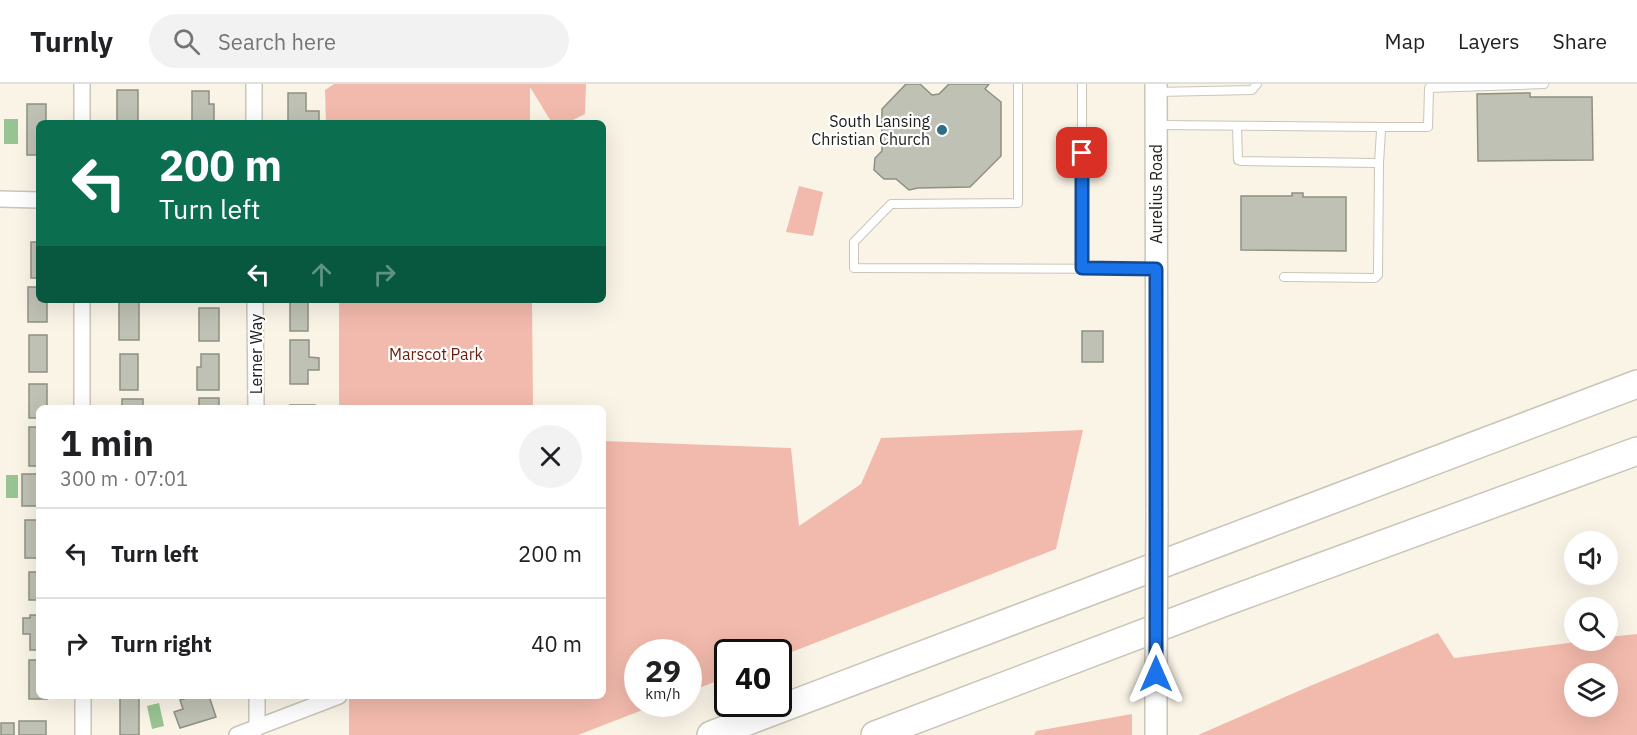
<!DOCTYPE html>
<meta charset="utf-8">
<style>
body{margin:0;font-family:"IBM Plex Sans",sans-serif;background:#f2f2f2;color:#202124;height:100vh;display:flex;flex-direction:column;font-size:22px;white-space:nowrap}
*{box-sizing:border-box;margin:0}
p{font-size:20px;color:#757577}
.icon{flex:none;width:33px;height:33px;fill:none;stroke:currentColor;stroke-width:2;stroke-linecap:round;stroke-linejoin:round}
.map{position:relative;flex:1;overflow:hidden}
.details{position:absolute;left:36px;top:321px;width:570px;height:294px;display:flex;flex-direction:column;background:#fff;border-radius:9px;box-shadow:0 6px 24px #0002}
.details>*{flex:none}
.guide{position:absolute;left:36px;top:36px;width:570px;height:183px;border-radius:9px;box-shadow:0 6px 24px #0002;background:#0b6e4f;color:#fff;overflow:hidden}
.fabs{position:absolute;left:1564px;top:447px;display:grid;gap:12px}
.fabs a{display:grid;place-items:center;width:54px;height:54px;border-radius:50%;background:#fff;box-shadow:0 6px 24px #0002;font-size:30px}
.speed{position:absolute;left:624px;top:555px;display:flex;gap:12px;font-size:30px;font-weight:700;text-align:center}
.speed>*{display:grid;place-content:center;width:78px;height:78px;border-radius:50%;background:#fff;box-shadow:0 6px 24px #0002;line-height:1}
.speed small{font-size:15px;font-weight:400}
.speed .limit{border:3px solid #111;border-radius:9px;background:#fff;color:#111}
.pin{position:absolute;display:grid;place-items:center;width:51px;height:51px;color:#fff;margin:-26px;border-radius:12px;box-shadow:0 3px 9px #0006}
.me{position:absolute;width:66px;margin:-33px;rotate:0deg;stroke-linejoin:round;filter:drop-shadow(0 0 4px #0008)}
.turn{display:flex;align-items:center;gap:21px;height:126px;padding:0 24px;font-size:27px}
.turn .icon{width:78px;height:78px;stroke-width:2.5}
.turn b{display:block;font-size:42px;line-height:51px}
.lanes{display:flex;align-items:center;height:57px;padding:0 24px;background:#0003;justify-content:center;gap:30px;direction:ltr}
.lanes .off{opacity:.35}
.round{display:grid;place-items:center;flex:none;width:63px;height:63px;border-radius:32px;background:#f2f2f2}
.overview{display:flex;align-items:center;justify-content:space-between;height:102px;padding:0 24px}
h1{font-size:36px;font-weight:800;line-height:45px}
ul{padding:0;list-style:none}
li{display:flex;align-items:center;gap:18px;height:90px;padding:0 24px;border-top:2px solid #e0e0e0}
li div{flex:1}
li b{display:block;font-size:22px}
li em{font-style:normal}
header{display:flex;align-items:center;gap:36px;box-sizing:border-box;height:84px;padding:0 30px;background:#fff;border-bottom:2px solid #e0e0e0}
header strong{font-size:28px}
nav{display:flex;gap:33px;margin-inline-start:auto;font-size:21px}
.search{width:420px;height:54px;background:#f2f2f2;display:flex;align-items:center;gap:15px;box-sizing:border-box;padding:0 21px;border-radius:33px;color:#757577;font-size:22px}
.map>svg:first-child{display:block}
.green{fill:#f2baac;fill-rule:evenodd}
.water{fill:#98c392}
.building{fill:#bfc1b4;stroke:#8d9083;stroke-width:1.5}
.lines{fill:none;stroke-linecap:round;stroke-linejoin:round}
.lane-casing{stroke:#cac5b8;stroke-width:10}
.street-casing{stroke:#cac5b8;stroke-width:18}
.secondary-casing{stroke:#cac5b8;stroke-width:24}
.highway-casing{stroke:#cac5b8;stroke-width:30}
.lane{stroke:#fff;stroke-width:8}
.street{stroke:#fff;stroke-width:15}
.secondary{stroke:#fff;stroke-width:21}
.highway{stroke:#fff;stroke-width:27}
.secondary-bridge-casing{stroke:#cac5b8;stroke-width:24;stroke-linecap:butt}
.secondary-bridge{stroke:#fff;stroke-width:21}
.route-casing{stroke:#114b97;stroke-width:15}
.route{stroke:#1a73e8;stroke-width:10}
.poi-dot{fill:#2e6e82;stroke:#fff;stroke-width:2}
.labels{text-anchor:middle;stroke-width:4.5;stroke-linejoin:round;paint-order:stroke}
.poi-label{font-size:16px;fill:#22201b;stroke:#fff;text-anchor:end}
.street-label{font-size:16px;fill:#22201b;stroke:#fff}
.park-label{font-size:16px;fill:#6a1e0b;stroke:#fff}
</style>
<header>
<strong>Turnly</strong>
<div class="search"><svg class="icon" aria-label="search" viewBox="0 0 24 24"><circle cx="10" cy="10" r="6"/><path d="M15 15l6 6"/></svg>Search here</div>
<nav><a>Map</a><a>Layers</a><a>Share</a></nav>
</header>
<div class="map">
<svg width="1637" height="651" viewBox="0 0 1637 651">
<rect width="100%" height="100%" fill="#f9f4e6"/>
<g class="green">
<polygon points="334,0 586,0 585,30 567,39 552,39 530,3 530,39 326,39 325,6"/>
<polygon points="799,102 823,108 813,152 786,148"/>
<polygon points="339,216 532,216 533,324 339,324"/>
<polygon points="1083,346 1056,465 779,573 778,568 728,568 727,593 689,608 688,568 638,568 638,620 658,620 578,651 349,651 349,612 603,612 603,357 791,364 799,442 861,400 881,354"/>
<path d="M1438,549L1454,574L1584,557L1608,556V553L1637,550V651H1198L1310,602ZM1575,590H1608V622H1575Z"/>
<polygon points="1132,630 1132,651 1034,651 1036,647"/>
</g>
<g class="water">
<rect x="4" y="35" width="14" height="25"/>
<rect x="6" y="391" width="12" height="23"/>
<polygon points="159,619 164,642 152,645 147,622"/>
</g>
<g class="building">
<polygon points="906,0 920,0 932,11 939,10 949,0 989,0 985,5 1001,18 1001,72 970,103 918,104 909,106 896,95 884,95 874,86 875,74 882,67 882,25"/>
<rect x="117" y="6" width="21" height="33"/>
<polygon points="192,7 209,7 209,20 214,20 214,39 192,39"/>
<polygon points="288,9 306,9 306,27 319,27 319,39 288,39"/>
<polygon points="1530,9 1530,13 1592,13 1593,76 1478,77 1477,10"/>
<polygon points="27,20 46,20 46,39 39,39 39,71 27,71"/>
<polygon points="1292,109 1303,109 1303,113 1346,113 1346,167 1241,166 1241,112 1292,112"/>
<rect x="31" y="158" width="8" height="36"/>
<polygon points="28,203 39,203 39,216 47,216 47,238 28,238"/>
<rect x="290" y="216" width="18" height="31"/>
<rect x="119" y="217" width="20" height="39"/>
<rect x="199" y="224" width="20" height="33"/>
<rect x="1082" y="247" width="21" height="31"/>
<rect x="29" y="251" width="18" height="37"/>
<polygon points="290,256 309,256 309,273 319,274 319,286 308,286 308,300 290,300"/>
<rect x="120" y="270" width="18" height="36"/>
<polygon points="201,270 219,270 219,306 197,306 197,283 201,283"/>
<polygon points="29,300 47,300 47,324 39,324 39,334 29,334"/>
<rect x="199" y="314" width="20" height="10"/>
<rect x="122" y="315" width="21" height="9"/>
<rect x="290" y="321" width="25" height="3"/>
<rect x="29" y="343" width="10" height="39"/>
<rect x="22" y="390" width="17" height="32"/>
<rect x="25" y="436" width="14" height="38"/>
<rect x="29" y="488" width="10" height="28"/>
<polygon points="30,531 39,531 39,566 30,566 30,550 23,550 23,534 30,534"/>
<polygon points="29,576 39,576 39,612 47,612 47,615 29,615"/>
<polygon points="194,612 209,612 216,633 180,644 174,628 183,625 180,616"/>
<rect x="120" y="613" width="19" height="38"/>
<rect x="19" y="637" width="27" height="14"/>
<rect x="1" y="639" width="13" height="12"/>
</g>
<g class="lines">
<defs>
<g id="lane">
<polyline points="1018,0 1018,119 891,120 854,158 854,184 1154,185"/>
<polyline points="1157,8 1252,6 1257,0"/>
<polyline points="1157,41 1379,43 1381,47 1379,79 1241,77 1238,76 1237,42"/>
<polyline points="1379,43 1428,43 1429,4 1544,0"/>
<polyline points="1082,184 1082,0"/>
<polyline points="1284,193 1375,194 1378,191 1379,79"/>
</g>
<g id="street">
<polyline points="82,0 82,39"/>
<polyline points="254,0 254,39"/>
<polyline points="0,115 39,116"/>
<polyline points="82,216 82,324"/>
<polyline points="255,216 256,324"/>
<polyline points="83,612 83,651"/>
<polyline points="257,612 257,644"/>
<polyline points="237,651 339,612"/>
</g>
<g id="secondary">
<polyline points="1156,0 1157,428"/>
<polyline points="1156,590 1156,651"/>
</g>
<g id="highway">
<polyline points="711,651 1637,300"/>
<polyline points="875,651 1228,517 1637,367"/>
</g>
</defs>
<use href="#lane" class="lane-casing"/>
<use href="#street" class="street-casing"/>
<use href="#secondary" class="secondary-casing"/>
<use href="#highway" class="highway-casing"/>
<use href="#lane" class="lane"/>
<use href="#street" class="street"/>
<use href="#secondary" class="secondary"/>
<use href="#highway" class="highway"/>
<defs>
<polyline id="secondary-bridge" points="1156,590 1157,428"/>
</defs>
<use href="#secondary-bridge" class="secondary-bridge-casing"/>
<use href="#secondary-bridge" class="secondary-bridge"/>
</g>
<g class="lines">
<defs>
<polyline id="route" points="1082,69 1082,184 1156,185 1156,590"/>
</defs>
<use href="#route" class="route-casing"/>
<use href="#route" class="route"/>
</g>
<circle class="poi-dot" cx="942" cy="46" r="6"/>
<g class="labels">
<g class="poi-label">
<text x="930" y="43">South Lansing<tspan x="930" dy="18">Christian Church</tspan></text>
</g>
<g class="street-label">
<text transform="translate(1156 110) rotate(-90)" y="6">Aurelius Road</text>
<text transform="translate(256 270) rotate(-90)" y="6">Lerner Way</text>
</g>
<g class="park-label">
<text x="436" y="276">Marscot Park</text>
</g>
</g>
</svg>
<div class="fabs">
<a><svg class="icon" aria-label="sound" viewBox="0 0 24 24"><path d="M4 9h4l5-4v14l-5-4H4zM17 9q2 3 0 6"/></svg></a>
<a><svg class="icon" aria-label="search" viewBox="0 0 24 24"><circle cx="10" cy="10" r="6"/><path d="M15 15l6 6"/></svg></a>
<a><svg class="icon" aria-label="layers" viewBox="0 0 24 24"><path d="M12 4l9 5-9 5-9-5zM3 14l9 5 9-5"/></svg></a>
</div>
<div class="speed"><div>29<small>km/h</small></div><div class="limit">40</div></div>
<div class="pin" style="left:1082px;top:69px;background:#d93025"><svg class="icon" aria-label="arrive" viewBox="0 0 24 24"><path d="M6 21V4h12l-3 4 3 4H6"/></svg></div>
<svg class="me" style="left:1156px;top:590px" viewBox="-20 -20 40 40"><path d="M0-17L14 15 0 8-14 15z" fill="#1a73e8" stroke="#fff" stroke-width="4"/></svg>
<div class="guide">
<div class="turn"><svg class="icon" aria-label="left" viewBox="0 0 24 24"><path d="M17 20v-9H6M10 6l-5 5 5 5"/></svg><div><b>200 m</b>Turn left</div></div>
<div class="lanes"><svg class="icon" aria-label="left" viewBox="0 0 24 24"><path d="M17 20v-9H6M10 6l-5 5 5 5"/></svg><svg class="icon off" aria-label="ahead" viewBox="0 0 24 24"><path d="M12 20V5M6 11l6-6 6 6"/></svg><svg class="icon off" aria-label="right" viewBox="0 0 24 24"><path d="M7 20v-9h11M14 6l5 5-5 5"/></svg></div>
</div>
<section class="details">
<div class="overview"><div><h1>1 min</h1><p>300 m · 07:01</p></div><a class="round"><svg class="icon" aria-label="close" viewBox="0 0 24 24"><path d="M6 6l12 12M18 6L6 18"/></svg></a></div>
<ul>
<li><svg class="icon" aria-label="left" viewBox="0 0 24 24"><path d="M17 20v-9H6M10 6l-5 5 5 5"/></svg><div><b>Turn left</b></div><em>200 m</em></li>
<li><svg class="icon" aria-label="right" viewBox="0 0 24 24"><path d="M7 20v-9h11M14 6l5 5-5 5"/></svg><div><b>Turn right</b></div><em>40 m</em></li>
</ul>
</section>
</div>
